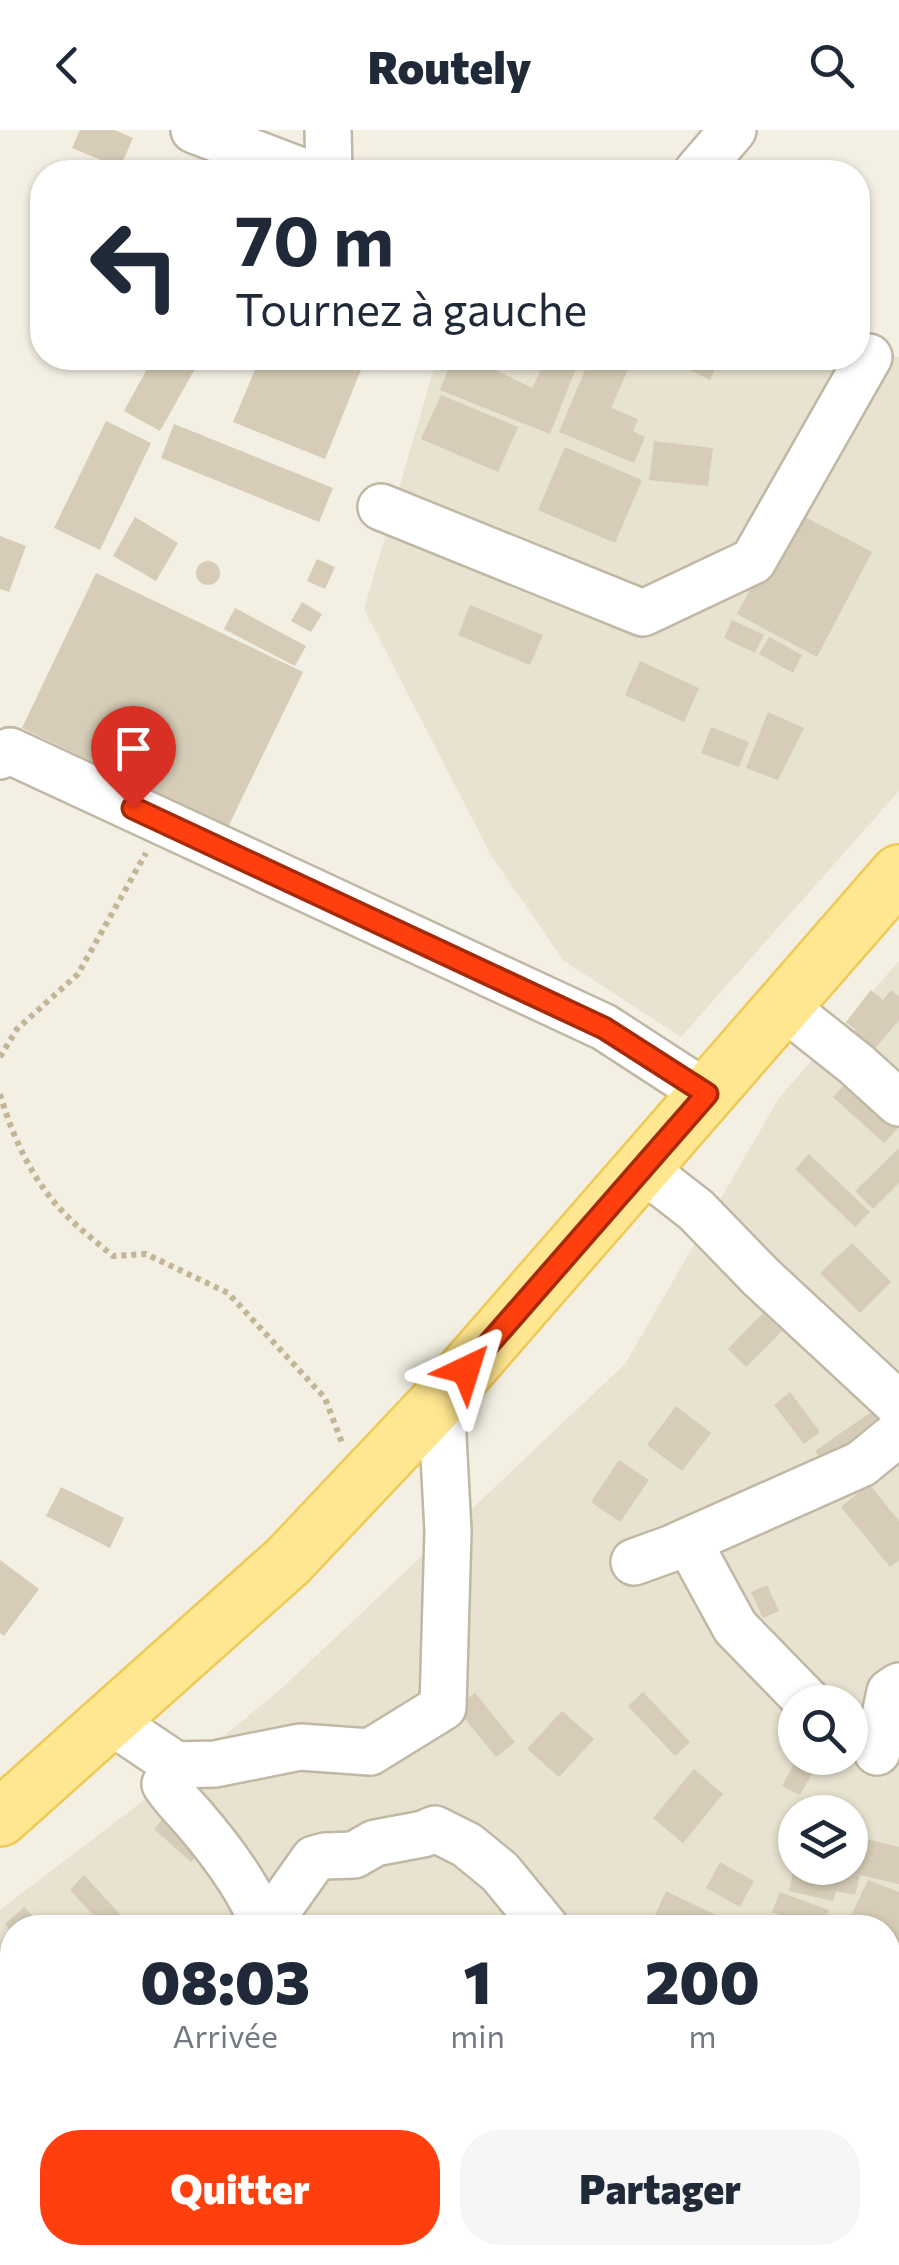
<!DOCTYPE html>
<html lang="fr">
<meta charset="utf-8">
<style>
body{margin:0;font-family:Commissioner,sans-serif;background:#f6f6f7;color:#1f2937;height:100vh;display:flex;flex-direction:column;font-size:38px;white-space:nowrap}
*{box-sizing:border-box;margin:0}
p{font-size:32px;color:#747a83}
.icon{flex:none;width:55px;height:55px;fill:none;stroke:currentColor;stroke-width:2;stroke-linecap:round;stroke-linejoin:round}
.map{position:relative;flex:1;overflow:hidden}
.side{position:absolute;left:0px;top:1785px;width:900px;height:350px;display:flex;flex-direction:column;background:#fff;border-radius:40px 40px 0 0;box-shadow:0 2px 8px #0004}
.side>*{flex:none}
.top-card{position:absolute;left:30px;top:30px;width:840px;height:210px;border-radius:40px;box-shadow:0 2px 8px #0004;background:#fff;color:#1f2937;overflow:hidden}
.fabs{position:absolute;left:778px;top:1555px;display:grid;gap:20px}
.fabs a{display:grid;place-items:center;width:90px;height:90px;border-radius:50%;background:#fff;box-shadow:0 2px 8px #0004;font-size:50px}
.pin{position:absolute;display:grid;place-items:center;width:85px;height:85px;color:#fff;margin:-102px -42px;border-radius:50% 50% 50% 0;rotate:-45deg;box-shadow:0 0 10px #0007}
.pin .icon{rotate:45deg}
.me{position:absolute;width:110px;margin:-55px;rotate:41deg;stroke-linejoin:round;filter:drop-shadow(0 0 8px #0008)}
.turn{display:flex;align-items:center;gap:35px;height:210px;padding:0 40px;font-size:45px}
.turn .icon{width:130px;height:130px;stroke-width:2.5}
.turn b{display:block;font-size:70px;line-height:85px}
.eta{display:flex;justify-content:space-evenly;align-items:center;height:170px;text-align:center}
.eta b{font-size:60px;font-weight:800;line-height:70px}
.primary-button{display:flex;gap:20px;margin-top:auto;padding:20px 40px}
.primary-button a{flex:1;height:115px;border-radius:40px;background:#ff400e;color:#fff;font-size:40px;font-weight:800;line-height:115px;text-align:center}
.primary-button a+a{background:#f6f6f7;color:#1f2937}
header{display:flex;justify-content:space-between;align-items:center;height:130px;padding:0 40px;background:#fff;font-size:45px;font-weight:800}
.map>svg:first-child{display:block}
.residential{fill:#e8e2d0;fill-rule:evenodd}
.building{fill:#d6ccb7}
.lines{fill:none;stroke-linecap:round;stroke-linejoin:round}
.minor-casing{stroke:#c0b8a5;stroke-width:50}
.major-casing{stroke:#efc955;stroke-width:60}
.path{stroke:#c3b595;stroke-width:6;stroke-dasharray:5 5;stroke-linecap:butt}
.minor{stroke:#fff;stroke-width:45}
.major{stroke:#ffe690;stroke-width:55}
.route-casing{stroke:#a62a09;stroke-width:25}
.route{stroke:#ff400e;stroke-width:18}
</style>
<header><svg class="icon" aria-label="back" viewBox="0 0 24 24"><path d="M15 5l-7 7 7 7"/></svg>Routely<svg class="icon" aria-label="search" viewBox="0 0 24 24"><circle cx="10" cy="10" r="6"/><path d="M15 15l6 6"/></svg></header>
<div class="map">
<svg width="899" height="2135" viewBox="0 0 899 2135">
<rect width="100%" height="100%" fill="#f3efe3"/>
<g class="residential">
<polygon points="858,215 899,227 899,661 681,907 564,831 492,727 364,479 437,228 858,228"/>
<path d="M899,831V2135H233L234,2133L205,2123L888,2122V1798H12V1986L0,1974V1780L165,1654L281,1559L625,1234L779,968ZM795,1572H850V1628H795ZM795,1682H850V1738H795Z"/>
</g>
<g class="building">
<polygon points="80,0 114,0 133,8 120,38 72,18"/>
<polygon points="153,228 201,228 160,301 124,281"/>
<polygon points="260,228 346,228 363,235 325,329 233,292"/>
<polygon points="453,228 486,228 483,234 532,258 545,232 535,228 580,228 550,304 440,260"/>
<polygon points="590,228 633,228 611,278 638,289 633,301 645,307 634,333 559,302"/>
<polygon points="673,228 720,228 710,250 672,231"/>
<polygon points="441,265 518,297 498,342 421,309"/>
<polygon points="106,291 151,313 100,420 54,398"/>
<polygon points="174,294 333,358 319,392 161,328"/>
<polygon points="654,311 713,318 708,356 649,350"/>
<polygon points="565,317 642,350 615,413 538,380"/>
<polygon points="792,380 872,422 817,527 737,484"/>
<polygon points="135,387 178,413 156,451 113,426"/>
<polygon points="0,406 26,416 9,462 0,459"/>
<polygon points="317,429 335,437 325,459 307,451"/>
<circle cx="208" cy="443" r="12"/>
<polygon points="96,443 303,542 228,697 22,598"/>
<polygon points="302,472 322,484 311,502 291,491"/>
<polygon points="470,475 543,505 530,535 458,505"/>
<polygon points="235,478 306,516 295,536 224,499"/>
<polygon points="732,490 764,505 755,523 724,508"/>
<polygon points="769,507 802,525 793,543 759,524"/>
<polygon points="640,531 699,558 684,592 625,565"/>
<polygon points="768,582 804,598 778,650 746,638"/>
<polygon points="711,597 749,612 739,637 701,623"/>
<polygon points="871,860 883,870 891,860 899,867 899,890 862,934 842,918 856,900 846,892"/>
<polygon points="848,951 899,997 884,1013 833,967"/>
<polygon points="899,1018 899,1053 873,1079 855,1061"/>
<polygon points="809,1024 870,1082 855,1097 795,1039"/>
<polygon points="852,1113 891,1152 860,1183 820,1143"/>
<polygon points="763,1183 782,1201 746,1237 728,1219"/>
<polygon points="790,1262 820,1302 804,1314 774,1275"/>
<polygon points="676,1276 711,1303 682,1341 647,1315"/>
<polygon points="874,1280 885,1296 826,1337 815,1321"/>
<polygon points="619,1330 649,1350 620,1392 591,1372"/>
<polygon points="869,1354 899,1391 899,1430 890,1437 841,1377"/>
<polygon points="61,1357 124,1388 110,1418 46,1386"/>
<polygon points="0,1430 39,1459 4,1506 0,1503"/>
<polygon points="767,1455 779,1481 763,1488 751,1462"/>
<polygon points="643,1562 690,1612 675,1626 628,1576"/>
<polygon points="475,1563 515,1612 496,1627 456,1578"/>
<polygon points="562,1581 594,1609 559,1647 527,1619"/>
<polygon points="797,1628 821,1628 800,1665 782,1656"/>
<polygon points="694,1639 723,1664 683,1713 653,1688"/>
<polygon points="169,1682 206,1715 191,1732 154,1699"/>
<polygon points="850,1705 899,1717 899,1754 860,1745 855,1765 836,1761 833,1771 789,1761 794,1738 850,1738"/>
<polygon points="720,1732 754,1751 740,1777 706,1758"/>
<polygon points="84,1745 127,1792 121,1798 105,1798 70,1760"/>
<polygon points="868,1750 899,1762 899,1811 893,1824 888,1822 888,1798 845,1798"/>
<polygon points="666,1761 720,1787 716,1798 649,1798"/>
<polygon points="780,1762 829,1780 822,1798 812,1798 772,1782"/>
<polygon points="24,1777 43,1798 12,1798 12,1802 5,1794"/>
<polygon points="888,2063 899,2070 899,2108 894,2116 888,2112"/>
<polygon points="262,2122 272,2122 293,2135 255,2135"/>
</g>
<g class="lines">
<defs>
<g id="minor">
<polyline points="194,0 304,42"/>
<polyline points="328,0 329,42"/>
<polyline points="697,42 733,0"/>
<polyline points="381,377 643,483 753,431 869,227"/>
<polyline points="0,626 10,621 604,897 707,964"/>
<polyline points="783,876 856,934 899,973"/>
<polyline points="642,1038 696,1080 761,1147 899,1275"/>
<polyline points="688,1411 735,1497 808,1572"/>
<polyline points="634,1432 670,1419 861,1334 899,1303"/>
<polyline points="109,1590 176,1635 215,1634 300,1617 370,1622 443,1577 448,1401 441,1269"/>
<polyline points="877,1622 890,1562 899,1556"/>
<path d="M176,1635L165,1654C174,1668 185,1678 196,1691C219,1718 241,1747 256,1778L280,1777L314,1729L325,1726L354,1725L375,1713L423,1704L435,1699L467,1715L500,1742L546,1798"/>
<polyline points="556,2122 560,2135"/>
</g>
<polyline id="major" points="0,1688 288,1431 441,1269 899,743"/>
</defs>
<use href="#minor" class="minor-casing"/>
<use href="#major" class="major-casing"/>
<g class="path">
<polyline points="0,927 17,899 78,844 146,723"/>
<path d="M0,964C13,1009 35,1056 70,1089C83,1102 99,1114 113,1126L146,1124L228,1163L325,1268L342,1313"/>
</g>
<use href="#minor" class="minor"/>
<use href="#major" class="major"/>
</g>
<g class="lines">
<defs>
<polyline id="route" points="133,678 604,898 707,964 466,1240"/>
</defs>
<use href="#route" class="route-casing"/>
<use href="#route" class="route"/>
</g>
</svg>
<div class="fabs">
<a><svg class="icon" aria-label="search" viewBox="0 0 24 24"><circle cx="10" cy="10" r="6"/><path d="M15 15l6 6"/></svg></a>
<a><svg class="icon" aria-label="layers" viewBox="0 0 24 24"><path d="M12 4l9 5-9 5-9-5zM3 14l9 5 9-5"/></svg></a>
</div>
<div class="pin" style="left:133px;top:678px;background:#d93025"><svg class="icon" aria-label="arrive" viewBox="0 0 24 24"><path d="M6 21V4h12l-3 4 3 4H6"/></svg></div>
<svg class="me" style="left:466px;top:1240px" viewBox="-20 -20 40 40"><path d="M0-17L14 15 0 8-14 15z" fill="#ff400e" stroke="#fff" stroke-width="4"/></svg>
<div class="top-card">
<div class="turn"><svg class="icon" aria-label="left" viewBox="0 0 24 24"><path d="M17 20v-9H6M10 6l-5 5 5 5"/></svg><div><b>70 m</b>Tournez à gauche</div></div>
</div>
<section class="side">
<div class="eta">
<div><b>08:03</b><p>Arrivée</p></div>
<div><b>1</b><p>min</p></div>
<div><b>200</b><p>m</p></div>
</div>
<div class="primary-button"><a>Quitter</a><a>Partager</a></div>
</section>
</div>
